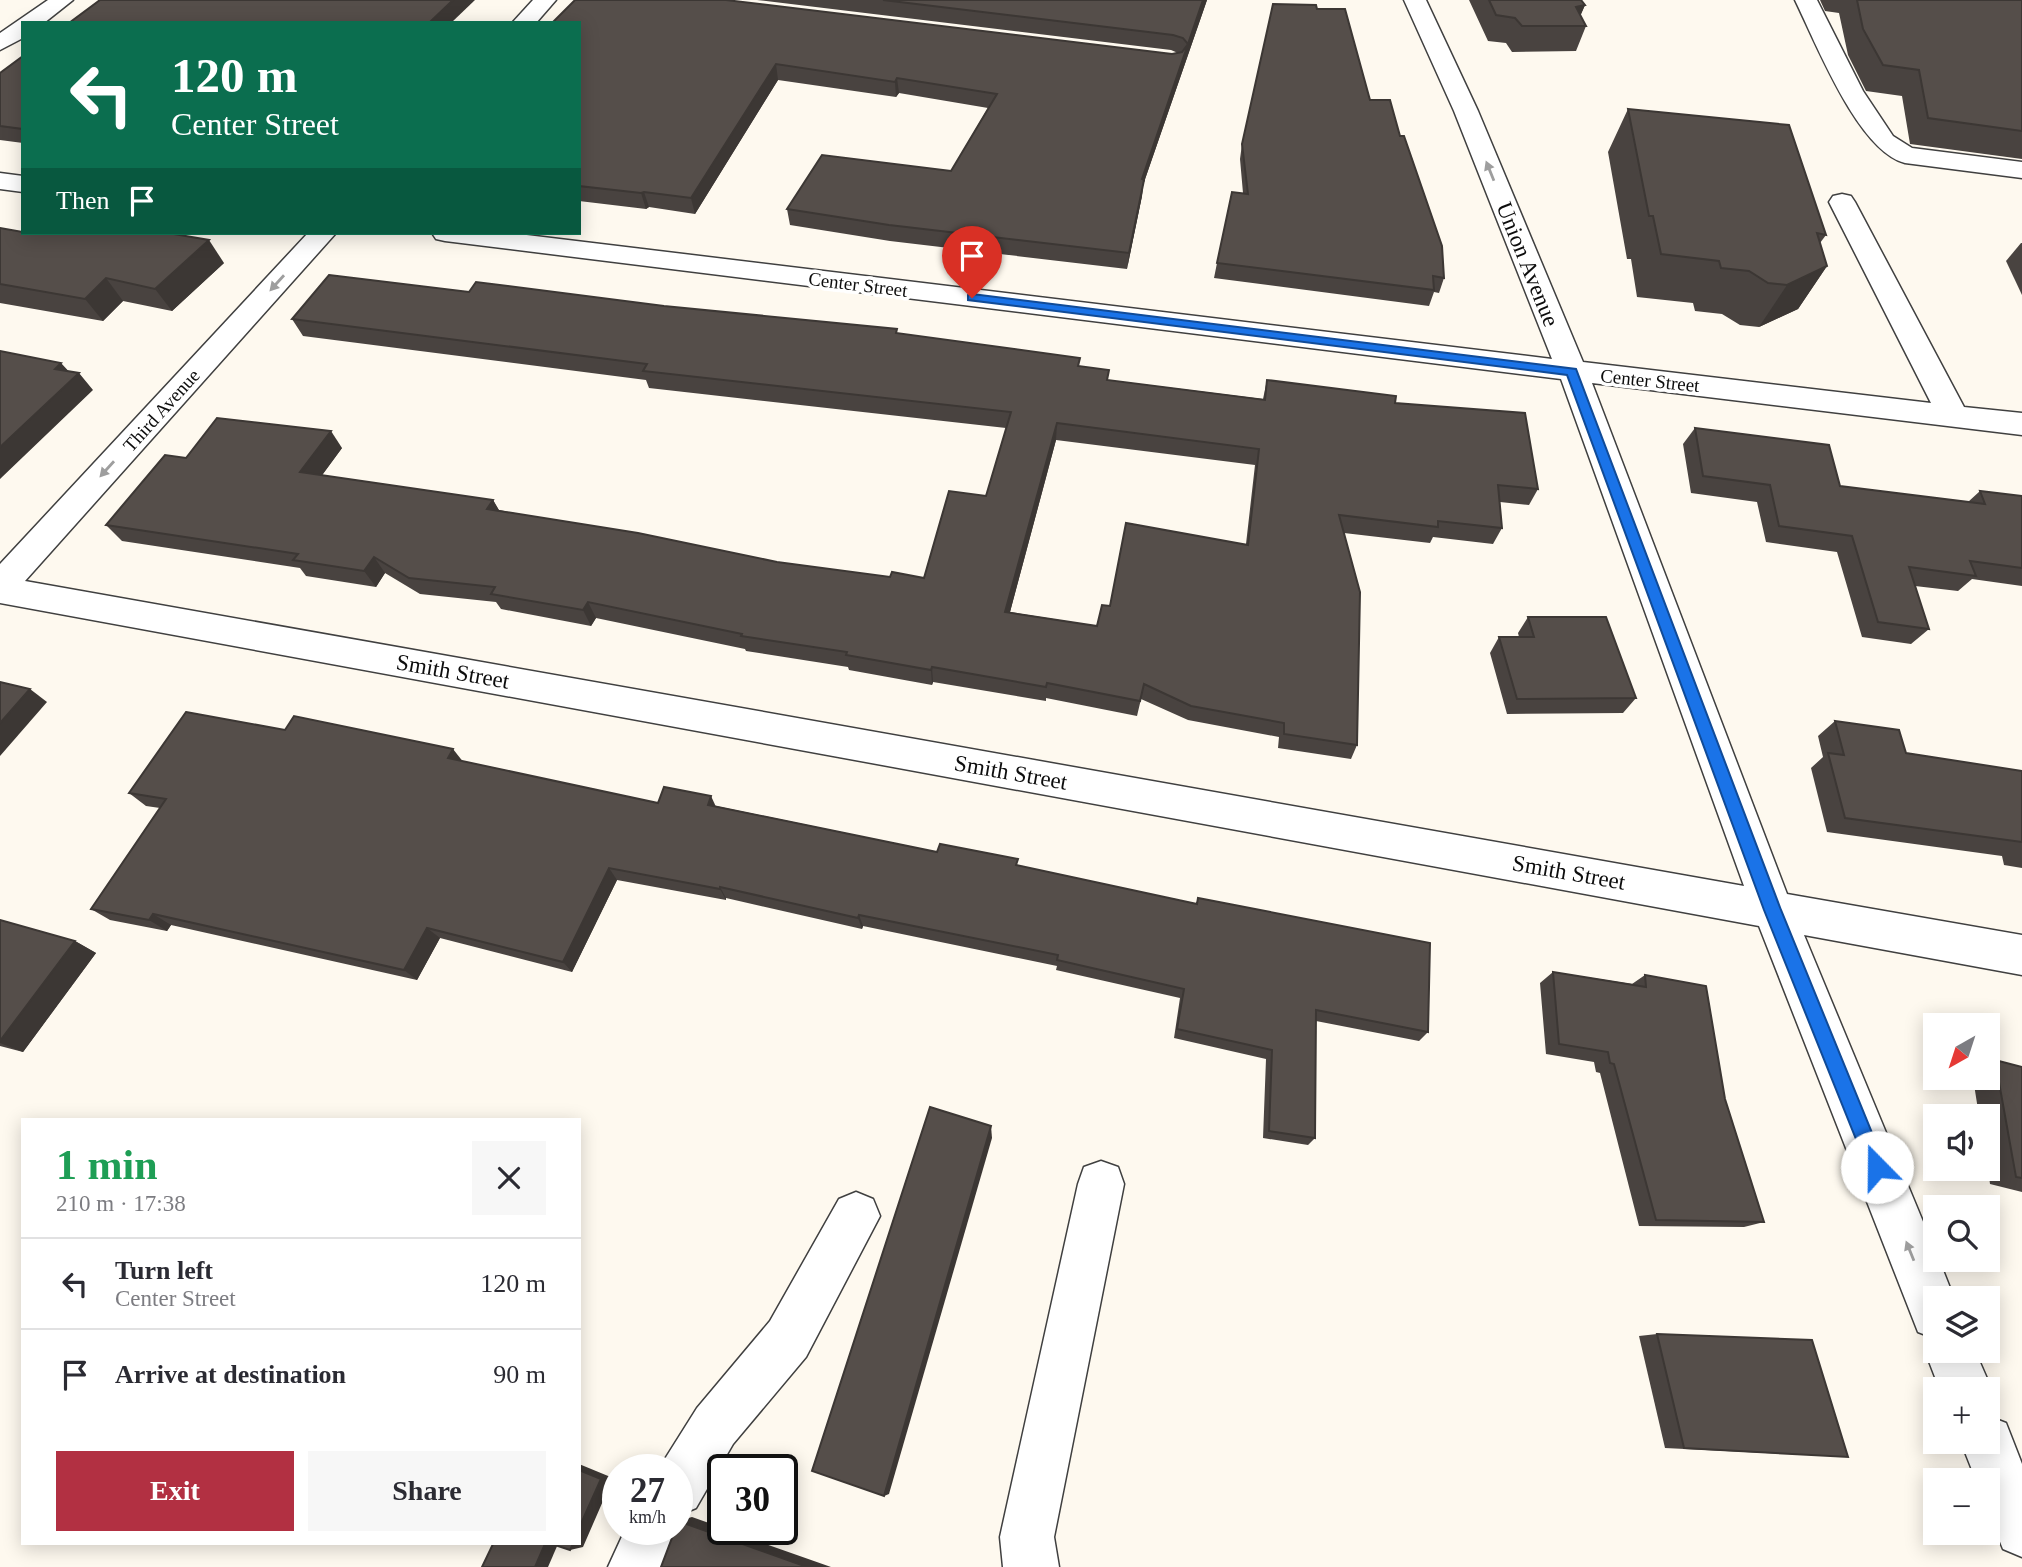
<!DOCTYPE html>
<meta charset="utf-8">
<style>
body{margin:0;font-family:"Times New Roman",serif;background:#f7f7f7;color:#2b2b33;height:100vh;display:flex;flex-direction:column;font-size:26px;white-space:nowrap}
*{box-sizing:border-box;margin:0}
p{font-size:23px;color:#7c7c81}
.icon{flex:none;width:38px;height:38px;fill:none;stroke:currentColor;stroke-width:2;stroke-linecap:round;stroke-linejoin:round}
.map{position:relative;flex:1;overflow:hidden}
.details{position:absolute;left:21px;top:1118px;width:560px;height:427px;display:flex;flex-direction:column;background:#fff;border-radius:0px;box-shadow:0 4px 18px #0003}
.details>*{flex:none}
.top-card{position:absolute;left:21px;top:21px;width:560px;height:214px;border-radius:0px;box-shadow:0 4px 18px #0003;background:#0b6e4f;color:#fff;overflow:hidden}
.needle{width:46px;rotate:219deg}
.fabs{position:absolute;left:1923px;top:1013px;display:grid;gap:14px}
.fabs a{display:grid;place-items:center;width:77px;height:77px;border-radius:0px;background:#fff;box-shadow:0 4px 18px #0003;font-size:35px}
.speed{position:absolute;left:602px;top:1454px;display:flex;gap:14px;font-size:35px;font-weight:700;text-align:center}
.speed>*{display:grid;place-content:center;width:91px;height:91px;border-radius:50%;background:#fff;box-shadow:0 4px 18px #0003;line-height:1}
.speed small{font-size:18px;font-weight:400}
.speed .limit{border:4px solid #111;border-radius:10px;background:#fff;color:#111}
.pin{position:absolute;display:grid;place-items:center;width:60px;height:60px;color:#fff;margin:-72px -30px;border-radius:50% 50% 50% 0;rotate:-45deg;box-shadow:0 0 7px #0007}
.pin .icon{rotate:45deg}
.me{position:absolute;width:77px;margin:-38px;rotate:338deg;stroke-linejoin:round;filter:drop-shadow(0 0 5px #0008)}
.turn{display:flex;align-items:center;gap:24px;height:147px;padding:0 35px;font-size:32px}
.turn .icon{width:91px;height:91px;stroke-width:2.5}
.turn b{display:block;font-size:49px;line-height:60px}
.then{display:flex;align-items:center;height:66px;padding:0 35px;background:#0003;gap:14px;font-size:26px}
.round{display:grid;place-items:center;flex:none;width:74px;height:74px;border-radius:0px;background:#f7f7f7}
.headline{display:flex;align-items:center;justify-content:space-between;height:119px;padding:0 35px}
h1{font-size:42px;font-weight:600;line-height:52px;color:#1e9e55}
.button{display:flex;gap:14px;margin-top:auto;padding:14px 35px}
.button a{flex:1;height:80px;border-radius:0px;background:#b23042;color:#fff;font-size:28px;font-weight:600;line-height:80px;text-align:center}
.button a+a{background:#f7f7f7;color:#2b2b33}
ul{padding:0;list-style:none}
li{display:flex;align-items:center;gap:21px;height:91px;padding:0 35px;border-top:2px solid #e1e1e2}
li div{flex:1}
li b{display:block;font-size:26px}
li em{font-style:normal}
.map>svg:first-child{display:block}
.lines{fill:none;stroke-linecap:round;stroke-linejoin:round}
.minor-casing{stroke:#404040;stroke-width:3}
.minor{fill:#fff;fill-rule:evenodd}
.wall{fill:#494340;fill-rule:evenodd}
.shaded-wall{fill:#3c3734}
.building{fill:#554e4a;stroke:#3c3734;stroke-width:2;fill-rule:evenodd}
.oneway{fill:#9e9e9e}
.route{fill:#1a73e8;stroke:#114b97;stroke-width:2}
.labels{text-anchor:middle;stroke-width:7;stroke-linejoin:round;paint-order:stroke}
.far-street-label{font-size:19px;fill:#0d0d0d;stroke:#fff}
.street-label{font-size:23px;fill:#0d0d0d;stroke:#fff}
</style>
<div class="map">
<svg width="2022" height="1567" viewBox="0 0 2022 1567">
<rect width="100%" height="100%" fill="#fef9ef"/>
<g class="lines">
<defs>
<g id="minor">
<polygon points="48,0 73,0 44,23 23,23 23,38 0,50 0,33"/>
<polygon points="533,0 556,0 536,23 512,23"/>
<polygon points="1404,0 1426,0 1478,111 1583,362 1931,403 1829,202 1833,196 1842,194 1851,196 1855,202 1964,407 2022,413 2022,435 1592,383 1787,894 2022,935 2022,975 1804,935 1936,1253 1936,1260 1939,1260 1954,1298 1936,1298 1936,1351 1975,1351 1992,1390 1988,1399 1988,1390 1940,1390 1925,1351 1931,1337 1918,1332 1759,926 0,603 0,564 308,233 336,233 25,581 1744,886 1561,379 445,241 436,239 432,233 510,233 1552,359 1454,111"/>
<path d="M1795,0H1817L1863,91L1893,136L1912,148L2022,162V178L1905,163C1858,151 1816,43 1795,0Z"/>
<polygon points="0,173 23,176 23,192 0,189"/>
<polygon points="1101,1161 1118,1167 1124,1184 1054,1537 1059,1567 1003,1567 1000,1537 1078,1184 1084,1167"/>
<polygon points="856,1192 873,1199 880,1216 806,1357 733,1444 696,1508 677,1516 677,1470 658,1470 697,1408 770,1321 839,1199"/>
<polygon points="1988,1416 2006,1423 2022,1464 2022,1557 2003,1549 1988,1512 1988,1480 1976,1480 1961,1442 1988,1442"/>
<polygon points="677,1523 680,1530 664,1567 608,1567 625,1530 677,1530"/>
</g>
</defs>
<use href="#minor" class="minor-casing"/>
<use href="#minor" class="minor"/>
</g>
<g class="wall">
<polygon points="757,0 1207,0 1143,185 1142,196 1127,269 890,241 790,225 787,209 951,171 988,108 899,93 896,97 778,80 695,214 649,207 646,209 579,201 579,23 1172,54 1178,53 1171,50"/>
<polygon points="1469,0 1581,0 1585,5 1580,16 1586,26 1576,51 1512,52 1506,43 1488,41"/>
<polygon points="1820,0 2022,0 2022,159 1910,144 1902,96 1866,91 1848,55 1839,13 1825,11"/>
<polygon points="1317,9 1370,100 1400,136 1444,278 1439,293 1434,292 1429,306 1214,278 1217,263 1243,193 1240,159 1242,144"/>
<polygon points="23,56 23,143 0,140 0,73"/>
<polygon points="1628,109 1826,235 1820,243 1827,266 1798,309 1759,327 1740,325 1722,314 1695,311 1693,303 1637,297 1631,259 1627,259 1608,152"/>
<polygon points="0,228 23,233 224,263 172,311 123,301 103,321 0,303"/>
<polygon points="2021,243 2022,243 2022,295 2006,261"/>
<path d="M469,292L664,306L897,333L1079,366L1108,380L1263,399L1267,380L1395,403L1538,489L1529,505L1500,502L1502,528L1493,544L1433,537L1430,543L1344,533L1357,745L1351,759L1278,748L1279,737L1188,720L1141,699L1137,716L1046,698V701L933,682L932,685L849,670L848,667L746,651L745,649L596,618L591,626L501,609L496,602L420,594L385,573L376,587L306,576L300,568L122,541L106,525L186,458L342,448L322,475L493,500L499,510L777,562L890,577L924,578L986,496L1006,428L649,388L646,380L303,336L292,319ZM1056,440L1255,465L1246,544L1110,606L1097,626L1010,612Z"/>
<polygon points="1695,428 1840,486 1968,502 1980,491 2022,496 2022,586 1972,579 1958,591 1915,586 1929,629 1911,644 1862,637 1837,552 1766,542 1757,502 1691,493 1683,444"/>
<polygon points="1528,617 1636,698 1623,713 1507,714 1490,653 1499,637 1519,637 1518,633"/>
<polygon points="1835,721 1906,753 2022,771 2022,868 2004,865 2002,856 1827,832 1811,768 1823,757 1818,736"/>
<polygon points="463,761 658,803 716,806 937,852 1018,866 1196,904 1198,898 1428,1032 1419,1041 1316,1021 1315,1138 1308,1145 1263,1138 1266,1059 1174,1038 1180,998 1056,970 1057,966 863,926 862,929 726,898 726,900 617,880 572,972 440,938 417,980 171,925 167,931 110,920 91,909 160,808 146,806 129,793"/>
<polygon points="0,920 75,941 96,953 23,1052 0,1046"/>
<polygon points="1553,972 1632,984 1645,975 1725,1099 1764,1222 1744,1227 1639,1226 1600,1073 1596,1072 1594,1062 1546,1054 1540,983"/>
<polygon points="1995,1060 2022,1067 2022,1192 1990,1184 1988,1169 1988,1116 1979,1116 1973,1078 1988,1078 1988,1063"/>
<polygon points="1657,1334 1848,1457 1665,1448 1639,1336"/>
</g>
<g class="shaded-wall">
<polygon points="453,0 475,0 451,23 429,23"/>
<polygon points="1203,0 1207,0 1143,185 1142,196 1127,269 1129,253 1142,179"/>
<polygon points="1585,5 1576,26 1576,7"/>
<polygon points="776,64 778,80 695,214 691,198"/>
<polygon points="897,78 899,93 896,97 895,82"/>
<polygon points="644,192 649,207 646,209 641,193"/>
<polygon points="209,240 224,263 172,311 155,289"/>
<polygon points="1827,266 1798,309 1759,327 1787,285"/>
<polygon points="106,278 123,301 103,321 85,299"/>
<polygon points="61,363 74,377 79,373 93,390 0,479 0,447 55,369"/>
<polygon points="1057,423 1056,440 1006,627 1005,612"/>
<polygon points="331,431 342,448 312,489 300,472"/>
<polygon points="493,500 502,516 487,509"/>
<polygon points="374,557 385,573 376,587 364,571"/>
<polygon points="588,602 596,618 591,626 583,610"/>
<polygon points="932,667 933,682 932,685 931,670"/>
<polygon points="30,689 47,702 0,756 0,723"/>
<polygon points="453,749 464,763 448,758"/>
<polygon points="711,796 717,809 708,805"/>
<polygon points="609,868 617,880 572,972 563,962"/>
<polygon points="720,887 726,898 726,900 720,889"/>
<polygon points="153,914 171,925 167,931 149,920"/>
<polygon points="859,915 863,926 862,929 858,918"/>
<polygon points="427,928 440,938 417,980 404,970"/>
<polygon points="75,941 96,953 23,1052 0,1043 0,1041"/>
<polygon points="991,1126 992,1138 889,1494 884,1496"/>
<polygon points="579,1464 613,1478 583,1547 570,1550 573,1544 579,1544"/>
<polygon points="692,1517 723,1528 723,1530 726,1530 831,1567 807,1567 678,1521"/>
<polygon points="545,1544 558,1544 548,1567 535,1567"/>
</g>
<g class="building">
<polygon points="100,0 453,0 429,23 69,23"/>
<polygon points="575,0 726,0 1172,54 1182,52 1188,44 1183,38 1173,35 883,0 1203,0 1142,179 1144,180 1129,253 889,225 787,209 822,155 951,171 997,94 897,78 895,82 776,64 691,198 644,192 641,193 579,186 579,23 552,23"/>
<polygon points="1489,0 1581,0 1585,5 1576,7 1586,26 1522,26 1515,18 1496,15"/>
<polygon points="1857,0 2022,0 2022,131 1928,118 1919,70 1883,65 1863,29"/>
<polygon points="1273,4 1316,5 1317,9 1345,9 1370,100 1390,100 1400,136 1404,136 1442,246 1444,278 1433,276 1434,290 1217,263 1232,192 1248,194 1242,144"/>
<polygon points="23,56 23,129 0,126 0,73"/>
<polygon points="1628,109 1789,125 1826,235 1817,233 1827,266 1787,285 1768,283 1749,271 1721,268 1719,261 1661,254 1653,216 1649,216"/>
<polygon points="0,228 23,232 23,233 168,233 209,240 155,289 106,278 85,299 0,284"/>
<path d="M329,275L469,292L476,282L664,306L897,329L896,333L1080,358L1078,366L1109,370L1107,380L1265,400L1267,380L1396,396L1395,403L1525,413L1538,489L1498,485L1502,528L1438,521V527L1339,515L1360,592L1357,745L1284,734V723L1191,706L1144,684L1140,701L1047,683L1046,687L932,667L931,670L846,655L847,652L741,636L742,634L588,602L583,610L491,594L495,587L409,578L374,557L364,571L293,560L298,554L106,525L165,455L186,458L217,418L331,431L300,472L493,500L487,509L638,533L777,562L890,577L892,572L924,578L949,491L986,496L1011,412L643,371L647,364L292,319ZM1057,423L1259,449L1248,545L1126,523L1110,606L1102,605L1097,626L1005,612Z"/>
<polygon points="0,351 61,363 55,369 79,373 0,447"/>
<polygon points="1695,428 1829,445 1840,486 1985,504 1980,491 2022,496 2022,568 1970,561 1976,576 1909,567 1929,629 1878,622 1852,536 1779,526 1770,485 1703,476"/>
<polygon points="1528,617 1606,617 1636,698 1517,699 1499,637 1534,637"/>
<polygon points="0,682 30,689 0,723"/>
<polygon points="186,712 285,730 294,716 453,749 448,758 658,803 664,787 711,796 708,805 937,852 940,844 1018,859 1016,865 1197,904 1198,898 1430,943 1428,1032 1316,1010 1315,1138 1269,1131 1272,1050 1177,1029 1184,989 1057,960 1058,955 859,915 858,918 720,887 720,889 609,868 563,962 427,928 404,970 153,914 149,920 91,909 166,799 129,793"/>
<polygon points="1835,721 1899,730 1906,753 2022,771 2022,842 1845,818 1828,753 1844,755"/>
<polygon points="0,920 75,941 0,1041"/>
<polygon points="1553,972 1646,987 1645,975 1706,986 1725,1099 1764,1222 1656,1220 1614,1064 1610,1063 1608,1052 1559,1044"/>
<polygon points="1995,1060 2022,1067 2022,1178 2016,1177"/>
<polygon points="930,1107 991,1126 884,1496 812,1471"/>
<polygon points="1657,1334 1812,1340 1848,1457 1684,1448"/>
<polygon points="579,1470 601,1479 579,1528"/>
<polygon points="678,1521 807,1567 661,1567 675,1530 677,1530"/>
<polygon points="493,1544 545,1544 535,1567 482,1567"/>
<polygon points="552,1544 573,1544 570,1550"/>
</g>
<defs><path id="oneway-solid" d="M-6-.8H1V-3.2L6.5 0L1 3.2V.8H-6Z" transform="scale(1.75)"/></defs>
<g class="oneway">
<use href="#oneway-solid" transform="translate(1490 171) rotate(-112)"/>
<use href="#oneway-solid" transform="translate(277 283) rotate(132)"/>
<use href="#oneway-solid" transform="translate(107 469) rotate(132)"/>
<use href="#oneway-solid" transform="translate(1910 1251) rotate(-112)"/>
</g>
<polygon class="route" points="972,294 1576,369 1781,910 1886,1167 1884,1174 1877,1177 1870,1174 1764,910 1567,375 968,300 968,295"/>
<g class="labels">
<g class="far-street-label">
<text transform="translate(858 284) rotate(7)" y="7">Center Street</text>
<text transform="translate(1650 380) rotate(6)" y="7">Center Street</text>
<text transform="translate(161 410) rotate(-48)" y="7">Third Avenue</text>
</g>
<g class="street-label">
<text transform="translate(1528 264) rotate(68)" y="8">Union Avenue</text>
<text transform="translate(453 671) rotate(10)" y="8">Smith Street</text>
<text transform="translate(1011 772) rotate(10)" y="8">Smith Street</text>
<text transform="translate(1569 872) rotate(10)" y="8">Smith Street</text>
</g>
</g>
</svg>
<div class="fabs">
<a><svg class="needle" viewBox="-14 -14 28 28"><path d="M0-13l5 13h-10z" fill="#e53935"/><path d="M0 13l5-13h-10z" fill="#7c7c81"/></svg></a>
<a><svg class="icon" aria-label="sound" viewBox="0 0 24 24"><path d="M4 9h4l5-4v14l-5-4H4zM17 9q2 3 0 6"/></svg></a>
<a><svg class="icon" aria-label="search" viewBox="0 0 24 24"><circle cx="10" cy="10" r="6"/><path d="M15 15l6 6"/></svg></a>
<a><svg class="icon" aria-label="layers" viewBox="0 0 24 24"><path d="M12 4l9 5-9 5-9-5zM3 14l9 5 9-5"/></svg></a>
<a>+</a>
<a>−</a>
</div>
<div class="speed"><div>27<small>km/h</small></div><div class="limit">30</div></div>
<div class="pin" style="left:972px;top:298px;background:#d93025"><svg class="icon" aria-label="arrive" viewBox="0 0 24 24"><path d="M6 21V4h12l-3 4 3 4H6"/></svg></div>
<svg class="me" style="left:1877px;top:1167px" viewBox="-20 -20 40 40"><circle r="19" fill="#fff"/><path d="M0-13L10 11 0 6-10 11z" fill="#1a73e8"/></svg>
<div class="top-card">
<div class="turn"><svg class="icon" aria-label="left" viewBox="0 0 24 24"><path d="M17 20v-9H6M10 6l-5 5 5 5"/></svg><div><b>120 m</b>Center Street</div></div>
<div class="then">Then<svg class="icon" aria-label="arrive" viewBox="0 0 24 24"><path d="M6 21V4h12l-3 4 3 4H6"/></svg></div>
</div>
<section class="details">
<div class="headline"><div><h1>1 min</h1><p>210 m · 17:38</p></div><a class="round"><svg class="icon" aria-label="close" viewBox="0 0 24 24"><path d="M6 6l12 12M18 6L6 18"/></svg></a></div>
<ul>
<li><svg class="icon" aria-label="left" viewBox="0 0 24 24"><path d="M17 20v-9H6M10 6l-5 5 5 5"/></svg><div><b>Turn left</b><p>Center Street</p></div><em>120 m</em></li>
<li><svg class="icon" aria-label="arrive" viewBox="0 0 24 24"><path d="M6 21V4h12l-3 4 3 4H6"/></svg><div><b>Arrive at destination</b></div><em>90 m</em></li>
</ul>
<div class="button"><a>Exit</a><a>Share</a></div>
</section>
</div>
